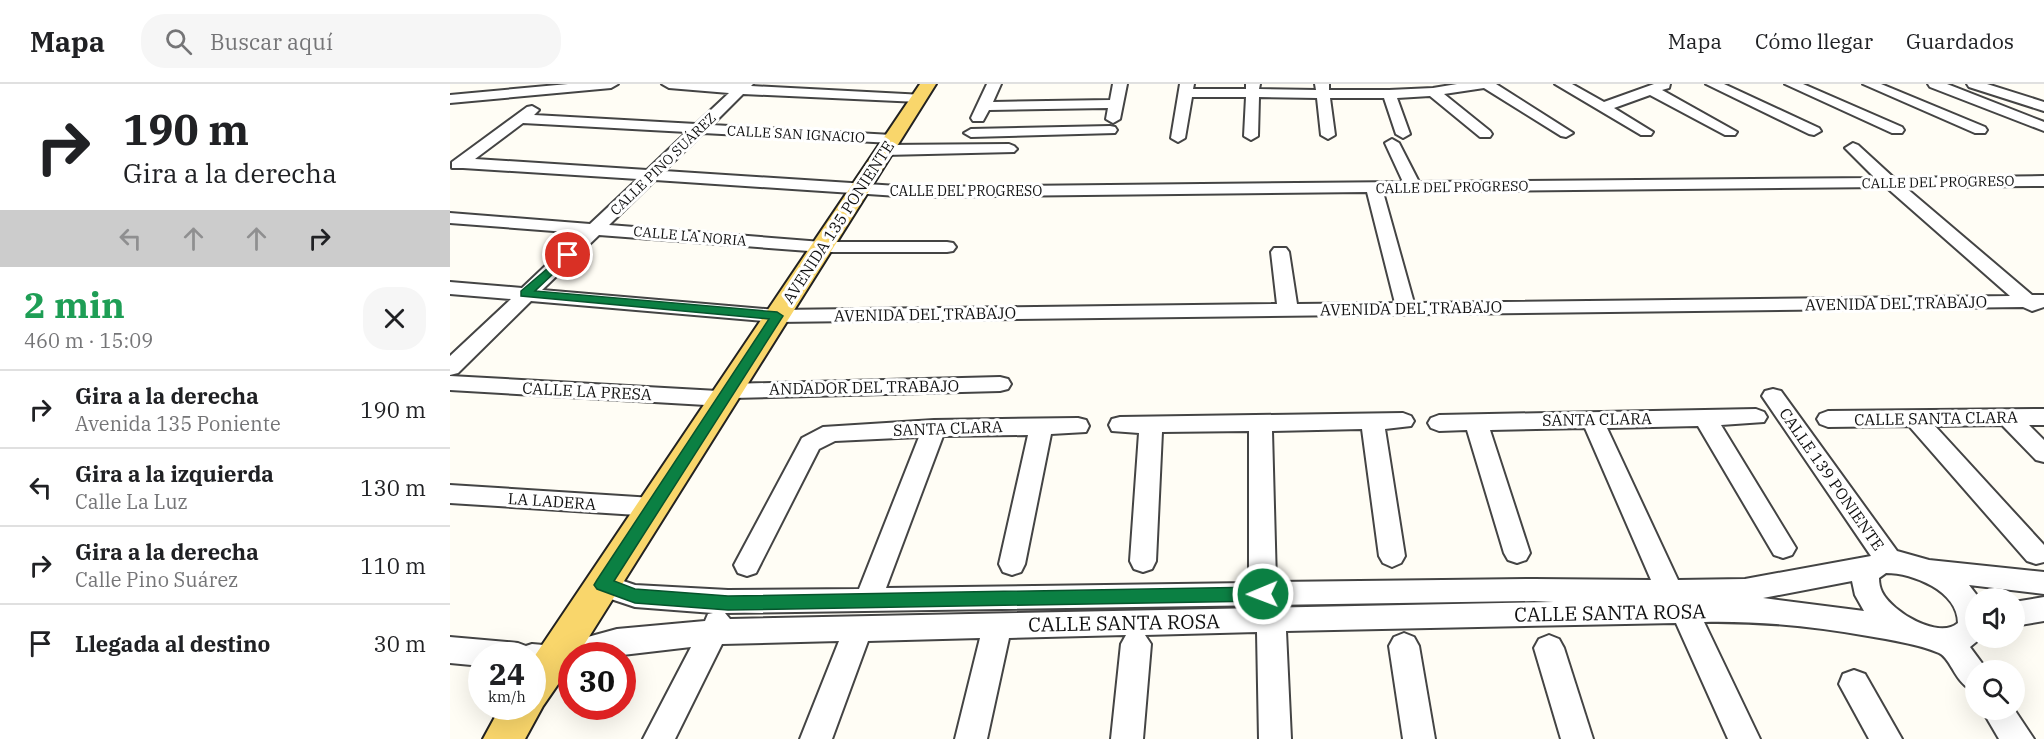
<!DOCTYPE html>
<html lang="es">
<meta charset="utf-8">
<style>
body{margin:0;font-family:"IBM Plex Serif",serif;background:#f6f6f6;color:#202124;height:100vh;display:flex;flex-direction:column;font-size:22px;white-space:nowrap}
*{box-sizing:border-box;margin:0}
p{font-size:20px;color:#757577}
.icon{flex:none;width:33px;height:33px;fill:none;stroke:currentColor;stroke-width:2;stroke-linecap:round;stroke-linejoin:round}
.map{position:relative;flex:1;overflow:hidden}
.side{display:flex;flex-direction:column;background:#fff;width:450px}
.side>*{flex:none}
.guide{background:#fff;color:#202124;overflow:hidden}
.buttons{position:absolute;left:1515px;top:504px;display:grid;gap:12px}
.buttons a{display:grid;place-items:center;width:60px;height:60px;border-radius:50%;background:#fff;box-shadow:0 6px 24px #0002;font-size:30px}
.speed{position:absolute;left:18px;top:558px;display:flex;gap:12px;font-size:30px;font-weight:700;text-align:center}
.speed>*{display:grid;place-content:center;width:78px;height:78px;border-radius:50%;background:#fff;box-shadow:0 6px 24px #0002;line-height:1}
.speed small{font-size:15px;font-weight:400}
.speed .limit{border:9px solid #d22;background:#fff;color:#111}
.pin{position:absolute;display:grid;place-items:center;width:51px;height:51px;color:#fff;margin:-26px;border:3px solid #fff;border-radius:50%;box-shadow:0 2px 6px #0007}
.me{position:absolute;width:66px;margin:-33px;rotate:269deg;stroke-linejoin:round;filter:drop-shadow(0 0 4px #0008)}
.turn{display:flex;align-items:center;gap:21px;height:126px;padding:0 24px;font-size:27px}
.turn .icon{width:78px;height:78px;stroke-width:2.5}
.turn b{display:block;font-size:42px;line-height:51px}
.lanes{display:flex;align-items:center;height:57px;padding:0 24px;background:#0003;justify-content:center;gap:30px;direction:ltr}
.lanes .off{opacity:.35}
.round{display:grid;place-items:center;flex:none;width:63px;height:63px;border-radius:24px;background:#f6f6f6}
.overview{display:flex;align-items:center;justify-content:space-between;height:102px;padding:0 24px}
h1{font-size:36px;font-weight:700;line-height:45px;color:#1e9e55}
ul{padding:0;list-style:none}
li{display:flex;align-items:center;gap:18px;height:78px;padding:0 24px;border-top:2px solid #e0e0e0}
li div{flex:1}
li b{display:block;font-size:22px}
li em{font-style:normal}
header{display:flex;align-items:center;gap:36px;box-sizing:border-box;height:84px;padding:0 30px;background:#fff;border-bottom:2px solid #e0e0e0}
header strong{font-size:28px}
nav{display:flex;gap:33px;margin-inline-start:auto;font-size:21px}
.search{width:420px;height:54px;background:#f6f6f6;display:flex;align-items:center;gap:15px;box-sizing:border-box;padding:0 21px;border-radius:24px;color:#757577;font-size:22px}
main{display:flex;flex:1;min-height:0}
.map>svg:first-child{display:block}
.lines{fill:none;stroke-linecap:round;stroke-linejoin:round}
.minor-casing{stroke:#444;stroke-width:4}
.major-casing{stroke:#222;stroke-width:4}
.minor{fill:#fff;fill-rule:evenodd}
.major{fill:#f9d66b;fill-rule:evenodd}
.route{fill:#0b8043;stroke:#07532c;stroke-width:1.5}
.labels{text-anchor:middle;stroke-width:6;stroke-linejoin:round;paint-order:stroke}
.far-street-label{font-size:14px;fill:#111;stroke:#fff}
.street-label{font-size:16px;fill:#111;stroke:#fff}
.near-street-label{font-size:20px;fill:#111;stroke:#fff}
</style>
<header>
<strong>Mapa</strong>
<div class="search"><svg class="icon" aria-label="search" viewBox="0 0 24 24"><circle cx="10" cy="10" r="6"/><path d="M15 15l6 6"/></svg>Buscar aquí</div>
<nav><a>Mapa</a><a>Cómo llegar</a><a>Guardados</a></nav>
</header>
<main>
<section class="side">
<div class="guide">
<div class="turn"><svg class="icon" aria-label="right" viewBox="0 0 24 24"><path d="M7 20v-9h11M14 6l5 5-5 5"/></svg><div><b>190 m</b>Gira a la derecha</div></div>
<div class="lanes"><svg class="icon off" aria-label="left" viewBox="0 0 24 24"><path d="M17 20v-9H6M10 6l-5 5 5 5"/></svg><svg class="icon off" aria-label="ahead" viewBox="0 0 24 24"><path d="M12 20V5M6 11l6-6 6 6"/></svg><svg class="icon off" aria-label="ahead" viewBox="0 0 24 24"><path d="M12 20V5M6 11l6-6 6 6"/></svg><svg class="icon" aria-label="right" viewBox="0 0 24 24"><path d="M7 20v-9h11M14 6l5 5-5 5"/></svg></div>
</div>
<div class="overview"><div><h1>2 min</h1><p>460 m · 15:09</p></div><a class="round"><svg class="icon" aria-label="close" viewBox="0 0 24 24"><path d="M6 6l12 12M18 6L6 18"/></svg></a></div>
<ul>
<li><svg class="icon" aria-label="right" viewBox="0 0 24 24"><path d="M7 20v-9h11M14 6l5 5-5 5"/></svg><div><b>Gira a la derecha</b><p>Avenida 135 Poniente</p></div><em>190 m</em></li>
<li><svg class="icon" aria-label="left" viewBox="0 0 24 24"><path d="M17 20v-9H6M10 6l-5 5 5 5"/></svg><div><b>Gira a la izquierda</b><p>Calle La Luz</p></div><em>130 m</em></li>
<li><svg class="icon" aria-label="right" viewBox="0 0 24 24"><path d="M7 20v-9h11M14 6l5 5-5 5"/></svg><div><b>Gira a la derecha</b><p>Calle Pino Suárez</p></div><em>110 m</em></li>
<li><svg class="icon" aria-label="arrive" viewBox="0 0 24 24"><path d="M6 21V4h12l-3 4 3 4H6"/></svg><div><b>Llegada al destino</b></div><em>30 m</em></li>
</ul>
</section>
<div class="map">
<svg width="1594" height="655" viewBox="0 0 1594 655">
<rect width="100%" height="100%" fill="#fffdf5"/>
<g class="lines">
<defs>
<g id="minor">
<polygon points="118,0 168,0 161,4 0,19 0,11"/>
<path d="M212,0H303L301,2L474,11L476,14L474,17L469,18L293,10L262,41L442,51L449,55L442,59L253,49L214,87L463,103L953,98L935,59L942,55L949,59L969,98L1425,94L1395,64L1403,59L1408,61L1444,94L1594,92V102L1455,103L1582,211H1594V223L1582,227L1573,223L327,238L81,217L8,289L0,291V272L61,215L0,210V198L72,204L130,149L0,139V129L140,140L188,95L13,84H2V78L77,23L82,22L89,26L84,31L246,40L279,9L219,4ZM73,39L237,48L197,86L25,75ZM205,96L463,113L917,108L945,219L847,220L839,168L836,164H824L821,168L827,220L327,226L92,206L149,151L372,168H497L503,167L506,163L503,159L497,158H372L159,141ZM1436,103L1560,212L964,219L933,108Z"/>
<polygon points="537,0 551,0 543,18 660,16 663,0 677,0 670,35 663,39 656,35 658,24 539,26 533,37 523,37 521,34"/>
<polygon points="730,0 744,0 743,5 796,5 796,0 810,0 809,5 866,6 865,0 879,0 879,6 939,6 983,4 1007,0 1046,0 1123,49 1116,53 1111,52 1034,4 994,10 1040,47 1042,50 1040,53 1030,53 980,12 947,14 960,50 953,54 946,50 934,14 880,14 885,51 878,55 871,51 867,14 809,13 808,52 801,56 794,52 796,13 742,13 735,54 728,58 721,54"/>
<polygon points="1105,0 1122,0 1154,18 1204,0 1220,0 1219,4 1212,6 1287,48 1285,51 1275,51 1200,11 1164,24 1203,48 1201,51 1191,51"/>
<polygon points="1256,0 1274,0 1369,44 1371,47 1364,51 1359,50"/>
<polygon points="1335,0 1353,0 1452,43 1454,46 1452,49 1442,49"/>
<polygon points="1413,0 1431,0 1535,43 1537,46 1535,49 1525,49"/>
<polygon points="1478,0 1497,0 1594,38 1594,47 1480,3"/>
<polygon points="1517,0 1537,0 1594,18 1594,27 1519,3"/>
<polygon points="660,42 665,43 667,46 665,49 521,53 514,49 521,45"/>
<polygon points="559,60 564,62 567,65 564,68 435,71 427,66 435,61"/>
<polygon points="0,292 268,307 271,302 279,300 550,293 558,295 561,300 558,305 550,307 283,314 281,320 273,322 0,306"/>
<path d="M1323,305L1331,307L1447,467L1479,476L1594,488V510L1519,501L1529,514H1526V554H1531L1520,563L1537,586H1526V608C1505,601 1502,575 1489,569C1468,560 1441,556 1418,552C1363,542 1310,537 1254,538L1310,655H1278L1226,539L836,547L841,655H809L807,548L695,551L701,560L693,655H661L671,560L676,551L559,554L537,655H505L530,554L418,557L382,655H350L389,557L272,560L225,655H193L241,563L164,572H122V583L105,588L82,586V572H32V582L0,579V553L68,559L76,562L82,560L105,562L167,545L255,537L258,530L263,529L185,523L143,509L139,501L143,493L153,490L185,501L278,506L409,505L469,353L385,357L369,365L306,489L297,492L288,489L284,481L352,354L373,343L484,336L628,334L636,336L639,342L636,348L601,350L575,480L571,488L562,491L553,488L549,480L578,351L493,352L436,504L799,499V347L712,348L706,477L702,485L693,488L684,485L680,477L689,349L662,347L659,341L662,335L670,333L953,329L961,332L964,337L961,342L935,345L955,472L951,479L942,483L933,479L929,472L912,345L822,347L826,498L1084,495L1201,496L1135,344L1040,346L1080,469L1076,476L1067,479L1058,476L1054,469L1017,346L989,347L981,344L978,339L981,334L989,331L1306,325L1314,328L1317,333L1314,338L1271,341L1346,464L1342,471L1333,474L1324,471L1248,342L1157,344L1228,496L1295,495L1421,472L1312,312L1315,307ZM1436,489C1463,489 1508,507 1508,539C1489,556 1442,528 1432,508C1430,504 1429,499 1429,494ZM1402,497L1405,511L1414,527L1313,514ZM1084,517L1104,518L280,535L275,529Z"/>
<polygon points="1594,325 1594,341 1579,341 1594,356 1594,378 1586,376 1552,341 1485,342 1594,461 1594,478 1586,480 1577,477 1459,342 1378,343 1370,340 1367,335 1370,330 1378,327"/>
<polygon points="0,401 203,414 212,416 216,423 212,430 203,432 0,419"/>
<polygon points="1594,513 1594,537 1564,542 1564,518"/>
<polygon points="954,549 964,553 969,562 985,655 953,655 939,562 944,553"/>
<polygon points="1099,551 1109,555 1114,564 1143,655 1111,655 1084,564 1089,555"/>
<polygon points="1404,586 1415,590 1452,655 1419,655 1389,600 1393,590"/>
<polygon points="1564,625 1584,655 1549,655 1532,626"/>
</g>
<polygon id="major" points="470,0 486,0 127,572 122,572 122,580 93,622 75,655 33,655 51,622 82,622 82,576"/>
</defs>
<use href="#minor" class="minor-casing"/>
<use href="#major" class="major-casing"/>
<use href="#minor" class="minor"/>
<use href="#major" class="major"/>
</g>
<polygon class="route" points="118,167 121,168 121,173 85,207 327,228 333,232 164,497 185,505 278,512 813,503 819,505 822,510 819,515 813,517 278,526 185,519 147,505 144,501 147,496 319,235 71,212 71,207"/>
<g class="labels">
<g class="far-street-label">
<text transform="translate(346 50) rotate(3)" y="5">CALLE SAN IGNACIO</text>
<text transform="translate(213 80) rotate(-44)" y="5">CALLE PINO SUÁREZ</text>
<text transform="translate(1488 98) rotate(-1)" y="5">CALLE DEL PROGRESO</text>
<text transform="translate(1002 103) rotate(-1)" y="5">CALLE DEL PROGRESO</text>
<text x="516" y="112">CALLE DEL PROGRESO</text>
<text transform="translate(240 152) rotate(5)" y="5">CALLE LA NORIA</text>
</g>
<g class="street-label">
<text transform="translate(388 138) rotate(-57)" y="6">AVENIDA 135 PONIENTE</text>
<text transform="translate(1446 219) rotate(-1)" y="6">AVENIDA DEL TRABAJO</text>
<text transform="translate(961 224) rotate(-1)" y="6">AVENIDA DEL TRABAJO</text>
<text transform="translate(475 230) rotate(-1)" y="6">AVENIDA DEL TRABAJO</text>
<text transform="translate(414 303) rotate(-1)" y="6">ANDADOR DEL TRABAJO</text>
<text transform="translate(137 307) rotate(3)" y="6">CALLE LA PRESA</text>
<text transform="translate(1486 334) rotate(-1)" y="6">CALLE SANTA CLARA</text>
<text transform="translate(1147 335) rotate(-1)" y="6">SANTA CLARA</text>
<text transform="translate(498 344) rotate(-2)" y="6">SANTA CLARA</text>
<text transform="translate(1382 395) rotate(55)" y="6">CALLE 139 PONIENTE</text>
<text transform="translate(102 417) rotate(4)" y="6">LA LADERA</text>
</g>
<g class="near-street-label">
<text transform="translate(1160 529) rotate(-1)" y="7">CALLE SANTA ROSA</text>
<text transform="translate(674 539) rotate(-1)" y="7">CALLE SANTA ROSA</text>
</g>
</g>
</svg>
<div class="buttons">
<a><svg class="icon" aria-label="sound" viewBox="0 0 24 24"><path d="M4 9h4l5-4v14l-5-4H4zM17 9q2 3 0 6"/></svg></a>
<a><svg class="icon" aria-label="search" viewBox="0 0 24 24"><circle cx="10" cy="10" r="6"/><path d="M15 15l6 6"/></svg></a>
</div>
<div class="speed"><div>24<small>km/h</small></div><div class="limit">30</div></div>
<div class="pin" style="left:118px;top:171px;background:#d93025"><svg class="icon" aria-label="arrive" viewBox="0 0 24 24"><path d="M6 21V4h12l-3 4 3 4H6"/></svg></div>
<svg class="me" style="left:813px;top:510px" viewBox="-20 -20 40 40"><circle r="17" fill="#0b8043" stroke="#fff" stroke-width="3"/><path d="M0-11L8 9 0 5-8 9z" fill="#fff"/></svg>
</div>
</main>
